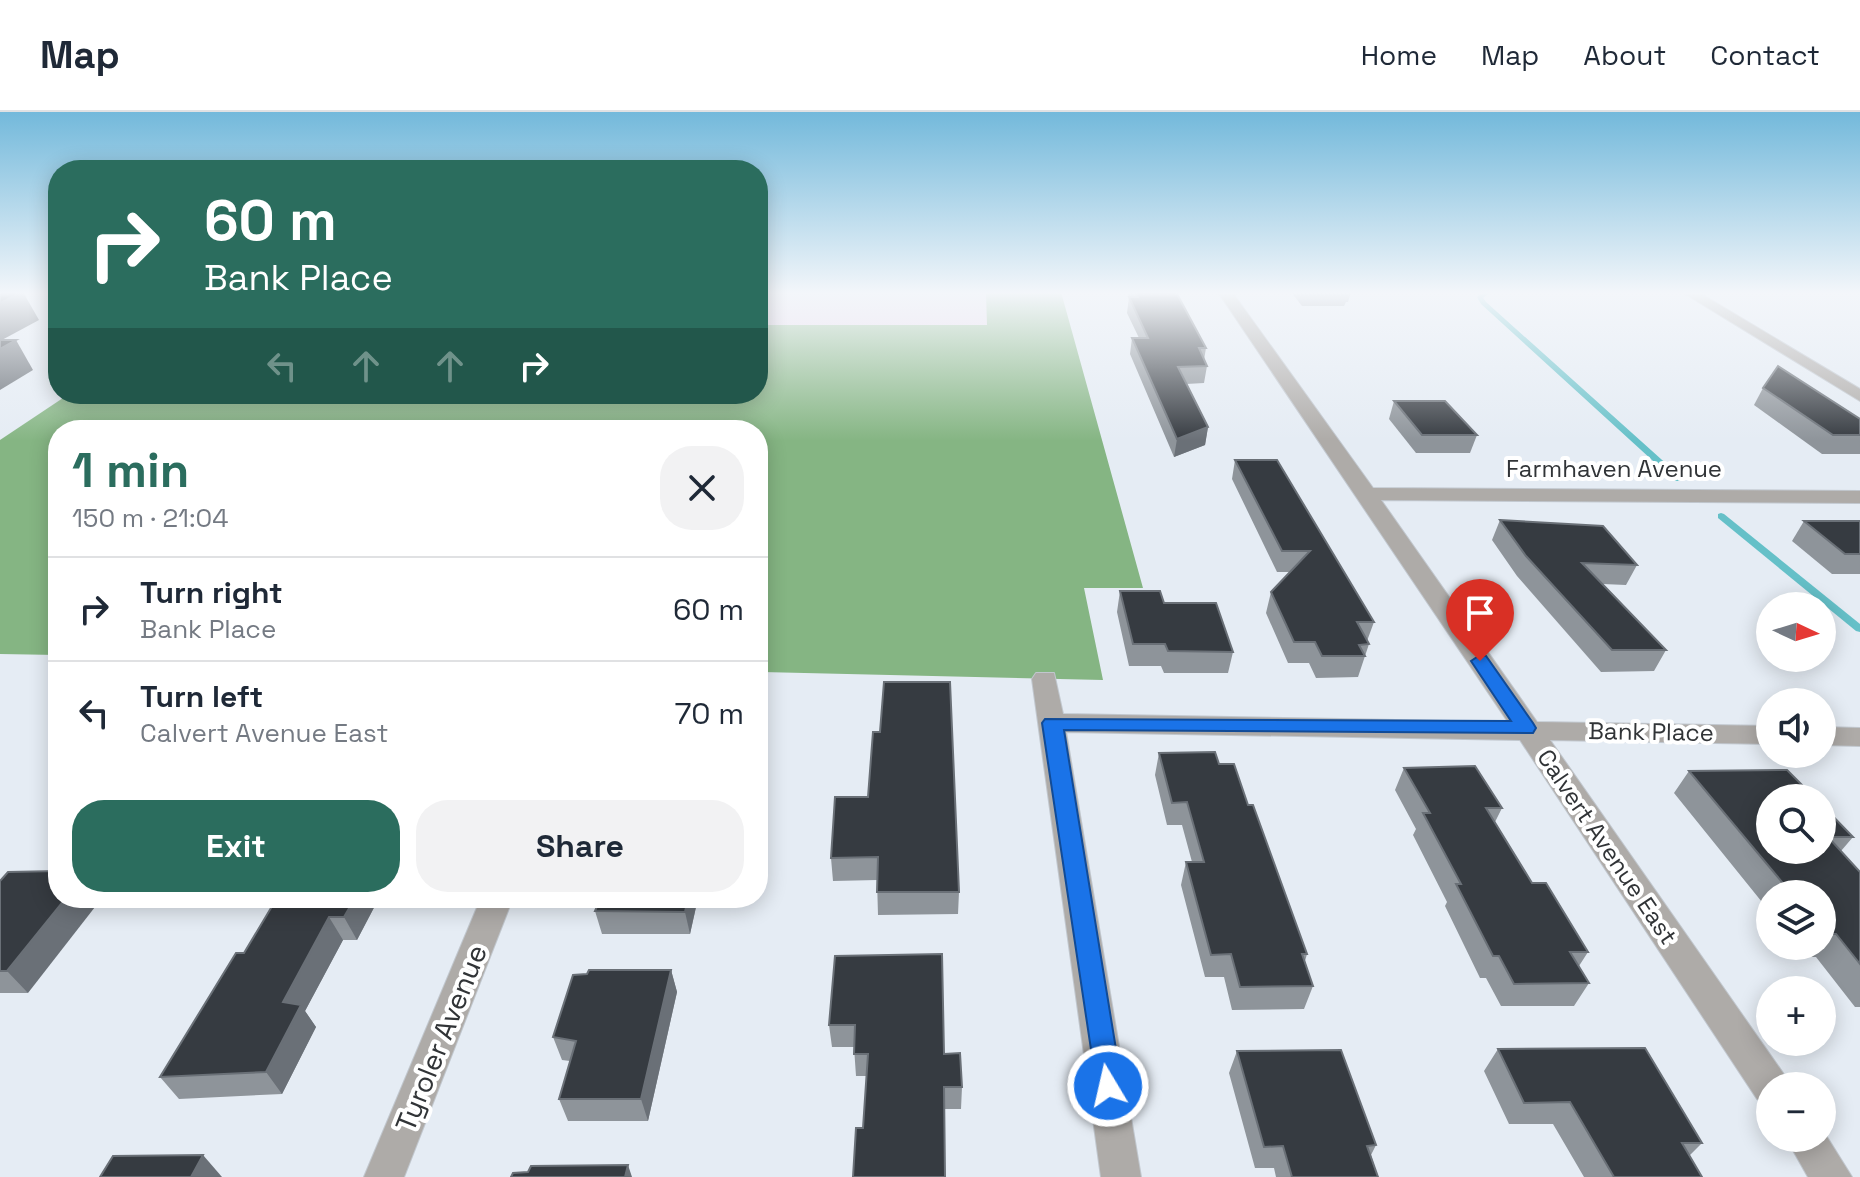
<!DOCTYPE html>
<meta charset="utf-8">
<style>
body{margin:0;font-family:"Space Grotesk",sans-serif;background:#f2f2f3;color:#1f2937;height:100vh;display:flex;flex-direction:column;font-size:30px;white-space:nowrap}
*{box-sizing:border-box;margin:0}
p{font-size:26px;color:#747a83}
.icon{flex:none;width:44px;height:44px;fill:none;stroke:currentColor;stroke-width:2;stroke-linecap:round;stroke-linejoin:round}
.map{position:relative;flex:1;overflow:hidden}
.drawer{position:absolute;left:48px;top:308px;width:720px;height:488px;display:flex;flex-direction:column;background:#fff;border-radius:32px;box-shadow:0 4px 20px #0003}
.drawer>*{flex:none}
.top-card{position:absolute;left:48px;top:48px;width:720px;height:244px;border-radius:32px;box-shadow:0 4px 20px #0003;background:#2b6d5e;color:#fff;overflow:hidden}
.needle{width:52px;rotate:94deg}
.controls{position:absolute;left:1756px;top:480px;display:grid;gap:16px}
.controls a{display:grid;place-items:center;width:80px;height:80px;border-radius:50%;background:#fff;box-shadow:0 4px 20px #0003;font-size:40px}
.pin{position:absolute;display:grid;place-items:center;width:68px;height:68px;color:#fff;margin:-82px -34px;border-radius:50% 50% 50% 0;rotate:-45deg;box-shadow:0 0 8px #0007}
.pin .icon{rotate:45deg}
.me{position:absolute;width:88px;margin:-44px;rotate:351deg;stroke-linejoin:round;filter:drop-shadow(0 0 6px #0008)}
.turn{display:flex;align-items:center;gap:28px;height:168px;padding:0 24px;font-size:36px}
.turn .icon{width:104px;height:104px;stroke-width:2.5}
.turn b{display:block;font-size:56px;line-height:68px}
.lanes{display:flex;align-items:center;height:76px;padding:0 24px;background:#0003;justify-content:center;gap:40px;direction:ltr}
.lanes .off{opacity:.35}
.round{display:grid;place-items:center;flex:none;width:84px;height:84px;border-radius:32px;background:#f2f2f3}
.summary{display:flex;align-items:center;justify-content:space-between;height:136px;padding:0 24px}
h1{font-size:48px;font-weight:700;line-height:60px;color:#2b6d5e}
.action{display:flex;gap:16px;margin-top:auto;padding:16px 24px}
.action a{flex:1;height:92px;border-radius:32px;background:#2b6d5e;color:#fff;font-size:32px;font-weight:700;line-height:92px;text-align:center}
.action a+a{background:#f2f2f3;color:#1f2937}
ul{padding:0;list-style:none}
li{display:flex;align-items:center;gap:24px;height:104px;padding:0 24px;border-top:2px solid #e0e1e3}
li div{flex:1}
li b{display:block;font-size:30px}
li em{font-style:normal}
header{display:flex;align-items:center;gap:48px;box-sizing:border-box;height:112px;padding:0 40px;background:#fff;border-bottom:2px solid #e0e1e3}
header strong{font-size:38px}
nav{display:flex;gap:44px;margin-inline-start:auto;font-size:28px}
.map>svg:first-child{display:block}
.education{fill:#ecdbed}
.forest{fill:#85b583}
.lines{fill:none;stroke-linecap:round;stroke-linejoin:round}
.stream{fill:#65c0c8;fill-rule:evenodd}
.minor-casing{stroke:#c1c7ce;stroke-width:2}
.minor{fill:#aeaba8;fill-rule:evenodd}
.wall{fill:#8e949a}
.shaded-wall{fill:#6a7077}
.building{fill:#363b41;stroke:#6a7077;stroke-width:2}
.route{fill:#1a73e8;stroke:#114b97;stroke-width:2}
.labels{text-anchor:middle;stroke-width:8;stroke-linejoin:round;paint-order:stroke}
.street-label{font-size:24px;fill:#313437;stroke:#fff}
.near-street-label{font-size:28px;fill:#313437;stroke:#fff}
</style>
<header>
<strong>Map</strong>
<nav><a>Home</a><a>Map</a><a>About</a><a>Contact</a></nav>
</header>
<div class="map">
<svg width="1860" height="1065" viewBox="0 0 1860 1065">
<rect width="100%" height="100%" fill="#e5ecf4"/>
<polygon class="education" points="758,180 986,180 988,213 758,213"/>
<polygon class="forest" points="986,180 1061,180 1143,476 1084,476 1103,568 758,560 758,318 58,318 58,543 0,542 0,328 69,282 758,282 758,213 987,213"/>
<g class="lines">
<g class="stream">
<polygon points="1484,180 1491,180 1483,186 1486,190 1681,365 1681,369 1675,369 1481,192 1477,185"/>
<polygon points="1721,401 1724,402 1860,512 1860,520 1856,519 1718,406 1718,402"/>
</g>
<defs>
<g id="minor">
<polygon points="1218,180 1232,180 1373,376 1860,379 1860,391 1381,388 1537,610 1770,614 1770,632 1550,628 1783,961 1789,974 1770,974 1770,992 1757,987 1520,628 1066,620 1141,1065 1101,1065 1032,567 1036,561 1054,561 1063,602 1508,610"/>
<polygon points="1682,180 1698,180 1860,277 1860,289"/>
<polygon points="1822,615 1860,616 1860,634 1822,633"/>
<polygon points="481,786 513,786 404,1065 364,1065"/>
<polygon points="1822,1017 1852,1065 1808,1065 1786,1026 1822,1026"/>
</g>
</defs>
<use href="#minor" class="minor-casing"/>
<use href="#minor" class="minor"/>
</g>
<g class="wall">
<polygon points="1127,180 1176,180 1206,236 1204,248 1207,254 1204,271 1186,272 1208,315 1205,333 1174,345 1130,242 1132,226 1139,226 1127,201 1129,185"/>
<polygon points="1291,180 1351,180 1348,190 1346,190 1344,194 1302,194"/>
<polygon points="1763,276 1860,307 1860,342 1822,342 1754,293"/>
<polygon points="1394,289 1477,323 1470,341 1416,341 1389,307"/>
<polygon points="1235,348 1374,510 1367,529 1369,532 1358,565 1316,566 1309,551 1288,551 1266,501 1271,480 1290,460 1277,460 1232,367"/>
<polygon points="1500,408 1637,453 1626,473 1603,472 1666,538 1654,559 1601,560 1517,464 1492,428"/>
<polygon points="1804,409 1860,409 1860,462 1832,462 1792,429"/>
<polygon points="1120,479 1164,491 1233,540 1228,561 1164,561 1161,554 1129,554 1117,500"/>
<polygon points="1159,641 1219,652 1248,693 1307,842 1305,849 1313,874 1304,897 1232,898 1224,865 1205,865 1181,773 1186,750 1192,750 1182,713 1167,713 1155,663"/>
<polygon points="1404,656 1502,696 1495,710 1532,771 1588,840 1579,854 1589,871 1574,894 1501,894 1486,866 1480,866 1445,794 1447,790 1413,723 1416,717 1395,678"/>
<polygon points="1689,659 1822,693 1853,725 1841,739 1860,760 1860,895 1855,895 1816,845 1806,845 1797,834 1822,834 1822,782 1770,782 1770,800 1674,681"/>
<polygon points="835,685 959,780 958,802 878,803 877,768 833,769 831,746"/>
<polygon points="0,769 28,881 0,881"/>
<polygon points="273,786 379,786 357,828 343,828 305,899 316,915 282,982 179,987 160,965 244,841 275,789"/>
<polygon points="698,786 690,822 602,822 595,799 597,796 594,790"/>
<polygon points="835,844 944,942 962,975 961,997 945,997 866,964 856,964 854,935 832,935 829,913"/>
<polygon points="671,858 677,880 648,1009 568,1009 559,987 570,949 562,948 553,925"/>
<polygon points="1498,937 1702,1031 1689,1044 1702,1065 1584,1065 1553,1012 1509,1012 1484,959"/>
<polygon points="1237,939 1376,1033 1371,1043 1378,1065 1276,1065 1274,1056 1255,1056 1229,961"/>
</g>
<g class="shaded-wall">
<polygon points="23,180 39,208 0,229 0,191"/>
<polygon points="16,228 33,258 0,278 0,237"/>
<polygon points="1208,315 1205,333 1174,345 1177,327"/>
<polygon points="66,786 102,786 28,881 7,859"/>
<polygon points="355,786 379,786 357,828 344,805"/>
<polygon points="688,786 698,786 690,822 685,800"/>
<polygon points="329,805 343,828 305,899 316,915 282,982 266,960 283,890"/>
<polygon points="671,858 677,880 648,1009 641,987"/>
<polygon points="203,1043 222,1065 191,1065"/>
<polygon points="628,1053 632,1065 625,1065"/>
</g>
<g class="building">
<polygon points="0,180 22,180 0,191"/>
<polygon points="1136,180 1176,180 1206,236 1199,236 1207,254 1178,255 1208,315 1177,327 1132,226 1148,226 1129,185 1138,185"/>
<polygon points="0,228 16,228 0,237"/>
<polygon points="1778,254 1860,307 1860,323 1833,323 1763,276"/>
<polygon points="1394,289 1445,289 1477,323 1422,323"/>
<polygon points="1235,348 1277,348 1374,510 1357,510 1369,532 1359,533 1365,544 1322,544 1315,530 1294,530 1271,480 1310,439 1282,439"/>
<polygon points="1500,408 1603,414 1637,453 1582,451 1666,538 1612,538 1526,444"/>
<polygon points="1804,409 1860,409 1860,442 1845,442"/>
<polygon points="1120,479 1160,479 1164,491 1216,491 1233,540 1168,539 1165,532 1133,532"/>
<polygon points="884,570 950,570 959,780 877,780 878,745 831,746 835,685 868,685 873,620 880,620"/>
<polygon points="1215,640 1219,652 1234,652 1248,693 1253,693 1307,842 1302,842 1313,874 1240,875 1231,842 1211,843 1186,750 1204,750 1187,690 1172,691 1159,641"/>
<polygon points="1475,654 1502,696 1486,696 1532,771 1546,771 1588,840 1570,840 1589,871 1514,872 1499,844 1493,844 1456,772 1461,772 1423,701 1430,701 1404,656"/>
<polygon points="1787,658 1815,686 1770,686 1770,738 1822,738 1822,693 1853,725 1828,725 1860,760 1860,852 1836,822 1826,822 1822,818 1822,782 1792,782 1689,659"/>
<polygon points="58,759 58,786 66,786 7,859 0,859 0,769 8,760"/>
<polygon points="277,786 355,786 344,805 329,805 283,890 301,893 266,960 160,965 236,841 244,841"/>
<polygon points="596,786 688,786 685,800 595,799 598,792 594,790"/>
<polygon points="942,842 944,942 960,941 962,975 944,975 945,1065 853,1065 856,1016 863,1016 868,942 854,942 855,913 829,913 835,844"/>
<polygon points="589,858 671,858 641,987 559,987 576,929 553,925 573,863 587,862"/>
<polygon points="1645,936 1702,1031 1682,1031 1702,1065 1614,1065 1570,990 1524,991 1498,937"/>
<polygon points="1341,938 1376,1033 1367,1034 1378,1065 1292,1065 1283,1034 1264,1035 1237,939"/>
<polygon points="203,1043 191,1065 100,1065 113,1044"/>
<polygon points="628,1053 625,1065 511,1065 513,1061 528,1060 531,1054"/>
</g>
<linearGradient id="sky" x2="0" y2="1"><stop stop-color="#73b9db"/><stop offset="0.55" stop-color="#f3f6fa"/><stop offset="1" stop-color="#f3f6fa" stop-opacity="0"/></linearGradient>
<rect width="1860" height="329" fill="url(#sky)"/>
<polygon class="route" points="1480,543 1486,544 1533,611 1536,616 1533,621 1064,618 1122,974 1118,984 1108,988 1098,984 1042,611 1045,607 1511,609 1471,549"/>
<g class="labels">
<g class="street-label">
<text x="1614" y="365">Farmhaven Avenue</text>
<text transform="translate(1651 620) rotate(1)" y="8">Bank Place</text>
<text transform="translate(1607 735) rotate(56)" y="8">Calvert Avenue East</text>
</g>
<g class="near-street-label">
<text transform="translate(441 926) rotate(-68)" y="10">Tyroler Avenue</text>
</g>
</g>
</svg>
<div class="controls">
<a><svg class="needle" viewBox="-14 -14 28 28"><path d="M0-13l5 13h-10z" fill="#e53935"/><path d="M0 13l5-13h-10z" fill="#747a83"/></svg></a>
<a><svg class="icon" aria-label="sound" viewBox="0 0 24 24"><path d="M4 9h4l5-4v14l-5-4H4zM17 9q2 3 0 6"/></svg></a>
<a><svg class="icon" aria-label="search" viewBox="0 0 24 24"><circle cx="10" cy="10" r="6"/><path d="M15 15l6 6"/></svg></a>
<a><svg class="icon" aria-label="layers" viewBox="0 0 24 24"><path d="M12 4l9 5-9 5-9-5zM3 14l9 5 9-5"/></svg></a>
<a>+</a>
<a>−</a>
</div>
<div class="pin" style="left:1480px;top:549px;background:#d93025"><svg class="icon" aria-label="arrive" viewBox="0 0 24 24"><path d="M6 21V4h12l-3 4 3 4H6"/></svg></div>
<svg class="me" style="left:1108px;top:974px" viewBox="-20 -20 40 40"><circle r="17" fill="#1a73e8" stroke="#fff" stroke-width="3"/><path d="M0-11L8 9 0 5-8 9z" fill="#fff"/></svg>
<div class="top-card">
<div class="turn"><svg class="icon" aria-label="right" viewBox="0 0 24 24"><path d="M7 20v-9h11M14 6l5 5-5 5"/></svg><div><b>60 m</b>Bank Place</div></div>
<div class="lanes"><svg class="icon off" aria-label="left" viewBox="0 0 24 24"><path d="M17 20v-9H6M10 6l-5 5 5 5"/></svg><svg class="icon off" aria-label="ahead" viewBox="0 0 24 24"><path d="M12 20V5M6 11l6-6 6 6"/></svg><svg class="icon off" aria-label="ahead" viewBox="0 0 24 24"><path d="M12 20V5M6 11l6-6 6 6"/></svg><svg class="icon" aria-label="right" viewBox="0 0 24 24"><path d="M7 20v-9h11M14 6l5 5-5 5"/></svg></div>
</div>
<section class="drawer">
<div class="summary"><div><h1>1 min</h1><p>150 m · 21:04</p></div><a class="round"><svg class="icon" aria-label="close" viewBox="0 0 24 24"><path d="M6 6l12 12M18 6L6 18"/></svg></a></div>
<ul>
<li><svg class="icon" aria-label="right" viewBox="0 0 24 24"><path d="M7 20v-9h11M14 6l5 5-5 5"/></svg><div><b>Turn right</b><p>Bank Place</p></div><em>60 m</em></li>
<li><svg class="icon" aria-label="left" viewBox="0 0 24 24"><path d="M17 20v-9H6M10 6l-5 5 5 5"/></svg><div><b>Turn left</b><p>Calvert Avenue East</p></div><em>70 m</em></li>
</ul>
<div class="action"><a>Exit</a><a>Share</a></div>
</section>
</div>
